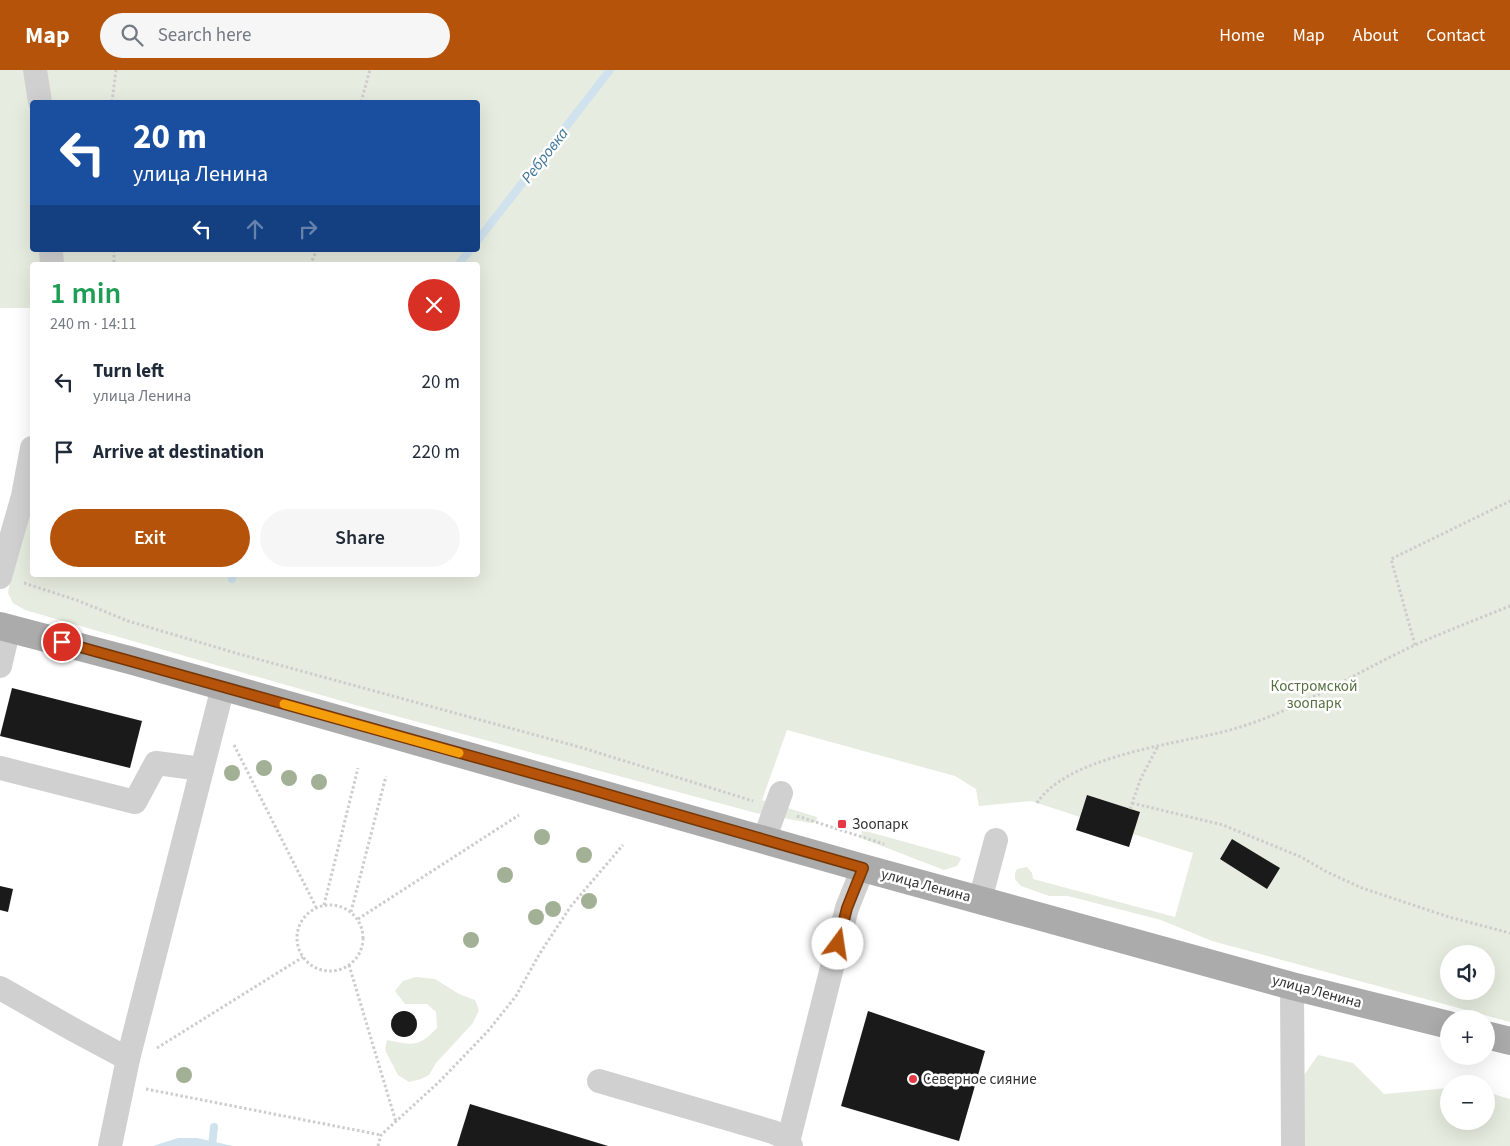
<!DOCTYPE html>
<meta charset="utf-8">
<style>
body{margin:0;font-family:"Source Sans 3",sans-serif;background:#f6f6f7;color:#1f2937;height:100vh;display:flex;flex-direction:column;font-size:19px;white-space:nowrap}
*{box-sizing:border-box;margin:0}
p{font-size:16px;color:#747a83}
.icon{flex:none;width:28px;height:28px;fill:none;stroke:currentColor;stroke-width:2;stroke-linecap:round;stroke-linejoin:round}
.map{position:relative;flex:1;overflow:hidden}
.panel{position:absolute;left:30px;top:192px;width:450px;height:315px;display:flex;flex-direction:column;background:#fff;border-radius:5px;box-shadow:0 5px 20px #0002}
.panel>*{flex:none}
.top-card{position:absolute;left:30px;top:30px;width:450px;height:152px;border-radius:5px;box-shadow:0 5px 20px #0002;background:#1a4fa0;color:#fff;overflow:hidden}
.fabs{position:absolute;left:1440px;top:875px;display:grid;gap:10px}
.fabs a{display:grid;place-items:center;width:55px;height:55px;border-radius:50%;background:#fff;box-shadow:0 5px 20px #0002;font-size:25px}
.pin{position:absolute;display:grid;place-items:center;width:42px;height:42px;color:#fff;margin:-21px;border:2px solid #fff;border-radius:50%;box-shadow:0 1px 5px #0007}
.me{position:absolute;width:55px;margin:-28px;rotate:14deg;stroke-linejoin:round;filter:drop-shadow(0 0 4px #0008)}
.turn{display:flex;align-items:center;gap:18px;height:105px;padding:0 20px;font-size:22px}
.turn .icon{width:65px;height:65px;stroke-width:2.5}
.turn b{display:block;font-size:35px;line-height:42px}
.lanes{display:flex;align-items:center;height:48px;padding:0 20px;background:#0003;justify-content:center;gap:25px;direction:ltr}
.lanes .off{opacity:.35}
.round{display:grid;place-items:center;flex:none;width:52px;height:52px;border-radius:26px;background:#f6f6f7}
.overview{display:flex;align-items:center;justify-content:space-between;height:85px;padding:0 20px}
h1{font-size:30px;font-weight:600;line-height:38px;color:#1e9e55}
.button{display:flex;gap:10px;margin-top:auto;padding:10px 20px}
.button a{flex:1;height:58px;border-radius:30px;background:#b45309;color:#fff;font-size:20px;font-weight:600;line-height:58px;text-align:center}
.button a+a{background:#f6f6f7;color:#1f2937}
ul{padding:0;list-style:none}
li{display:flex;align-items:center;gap:15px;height:70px;padding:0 20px}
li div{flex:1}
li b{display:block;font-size:19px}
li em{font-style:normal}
header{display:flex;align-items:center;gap:30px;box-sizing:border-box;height:70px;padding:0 25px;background:#b45309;color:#fff}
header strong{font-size:24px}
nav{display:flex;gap:28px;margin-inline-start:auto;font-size:18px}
.search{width:350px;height:45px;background:#f6f6f7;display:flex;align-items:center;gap:12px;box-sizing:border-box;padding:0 18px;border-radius:28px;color:#747a83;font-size:19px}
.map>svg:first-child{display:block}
.green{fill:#e6ecdf;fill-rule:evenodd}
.water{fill:#cfe2ee}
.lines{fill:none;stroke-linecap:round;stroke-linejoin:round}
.stream{stroke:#cfe2ee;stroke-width:8}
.building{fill:#1a1a1a}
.path{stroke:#cdcdcd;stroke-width:3;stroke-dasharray:2.5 2.5;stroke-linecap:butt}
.minor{stroke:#d0d0d0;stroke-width:24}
.major{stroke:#ababab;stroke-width:28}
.tree{fill:#a2b095}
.route-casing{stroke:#753606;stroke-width:12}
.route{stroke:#b45309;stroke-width:9}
.slow{stroke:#f59e0b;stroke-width:9}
.poi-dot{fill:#e63946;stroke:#fff;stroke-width:2}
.labels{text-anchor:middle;stroke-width:5;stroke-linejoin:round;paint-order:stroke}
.park-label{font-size:15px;fill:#56703f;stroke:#fff}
.poi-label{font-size:15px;fill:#333;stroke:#fff;text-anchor:start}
.street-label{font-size:15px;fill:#333;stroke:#fff}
.water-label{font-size:16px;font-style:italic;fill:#3f7597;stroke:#fff}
</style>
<header>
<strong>Map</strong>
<div class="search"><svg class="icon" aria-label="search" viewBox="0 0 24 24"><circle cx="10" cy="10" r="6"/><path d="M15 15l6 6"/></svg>Search here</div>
<nav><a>Home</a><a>Map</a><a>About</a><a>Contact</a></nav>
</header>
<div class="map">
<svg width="1510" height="1076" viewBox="0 0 1510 1076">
<rect width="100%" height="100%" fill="#fff"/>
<g class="green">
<path d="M0,0H1510V952L1212,871L1161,850L1068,826H1049L1021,816L1015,809V803L1017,799L1027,797L1032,803L1033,809L1175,847L1193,783L1133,764L1129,777L1076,760L1080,747L1031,731L979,736L976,719L955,706L787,660L762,730L817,747L816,752L810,753L756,743L366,638L25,540L13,533L8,523L12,498L32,405V505H478V195H32V238H0ZM32,32H478V180H32ZM1449,884H1486V921H1449Z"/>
<polygon points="862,760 959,787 961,789 957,796 944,800 861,768"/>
<path d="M416,907L435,909L459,924L475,930L479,940L473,953L436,993L429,1005L421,1009L409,1012L398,1005L385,980L387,970C412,975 418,978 437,958L436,942L427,934H405L395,921L403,911Z"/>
<polygon points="1318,985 1353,993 1384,1024 1449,1018 1449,1051 1486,1051 1486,1022 1510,1029 1510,1076 1296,1076 1302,1008"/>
</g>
<polygon class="water" points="178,1068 197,1068 233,1076 153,1076"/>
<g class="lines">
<g class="stream">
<polyline points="478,170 610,0"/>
<polyline points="458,195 470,180"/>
<polyline points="232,509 233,505"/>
<polyline points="212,1076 214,1057"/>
</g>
</g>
<g class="building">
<polygon points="12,618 142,651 130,698 0,666"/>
<polygon points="1087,725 1140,742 1129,777 1076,760"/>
<polygon points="1232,769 1280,798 1267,819 1220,789"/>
<polygon points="0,816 13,819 8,842 0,840"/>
<circle cx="404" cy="954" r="13"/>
<polygon points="868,941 985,981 959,1071 841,1036"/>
<polygon points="470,1034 608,1076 457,1076"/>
</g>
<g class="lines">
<g class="path">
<polyline points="112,32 116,0"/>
<polyline points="361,32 370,0"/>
<polyline points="114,180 114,195"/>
<polyline points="310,195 317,180"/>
<polyline points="24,513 79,531 128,551 239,584 583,678 753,731"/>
<polyline points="1415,575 1391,489 1510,431"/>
<polyline points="234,675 316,837"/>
<path d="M1037,733C1066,688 1168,675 1218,663C1288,647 1350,605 1415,575C1446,561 1478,549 1510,536"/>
<polyline points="1132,733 1223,755 1301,787 1327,802 1362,818 1449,847 1510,863"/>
<polyline points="1130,739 1141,708 1158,676"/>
<polyline points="797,746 884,774"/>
<circle cx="330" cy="868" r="33"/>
<polyline points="324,835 358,698"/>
<polyline points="351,842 386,706"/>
<polyline points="358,849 519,745"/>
<polyline points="349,895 396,1052"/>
<polyline points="157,978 303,887"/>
<polyline points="146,1019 381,1065"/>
<polyline points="378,1076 381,1065 440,1011 488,961 516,926 540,883 571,836 623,775"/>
</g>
<g class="minor">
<polyline points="35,0 40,32"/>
<polyline points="51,180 52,195"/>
<polyline points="0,507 23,426 32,378"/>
<polyline points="0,596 9,558"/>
<polyline points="0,698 135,732 156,693 202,699"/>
<polyline points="764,770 781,723"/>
<polyline points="980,830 996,770"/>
<polyline points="1292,916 1293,1076"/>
<polyline points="0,918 74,960 128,989"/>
<polyline points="599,1011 773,1062 782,1066 791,1076"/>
<polyline points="788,1072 847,838 863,798"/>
<polyline points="110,1076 128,989 223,617"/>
</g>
<g class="major">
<polyline points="0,556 133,591 863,798 1292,916 1449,955"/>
<polyline points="1486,965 1510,971"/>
</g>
</g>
<g class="tree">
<circle cx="264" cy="698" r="8"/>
<circle cx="232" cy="703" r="8"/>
<circle cx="289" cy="708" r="8"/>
<circle cx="319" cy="712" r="8"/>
<circle cx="542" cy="767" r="8"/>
<circle cx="584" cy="785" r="8"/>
<circle cx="505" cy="805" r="8"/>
<circle cx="589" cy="831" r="8"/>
<circle cx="553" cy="839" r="8"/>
<circle cx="536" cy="847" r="8"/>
<circle cx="471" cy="870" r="8"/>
<circle cx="184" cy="1005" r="8"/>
</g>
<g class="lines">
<defs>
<polyline id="route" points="62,572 575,715 863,798 847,838 838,874"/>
</defs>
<use href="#route" class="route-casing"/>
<use href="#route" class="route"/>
<polyline class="slow" points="284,634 459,683"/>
</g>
<g class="poi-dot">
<rect x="837" y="749" width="10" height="10" rx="2.5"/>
<circle cx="913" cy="1009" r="5"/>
</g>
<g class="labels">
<g class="park-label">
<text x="1314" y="621">Костромской<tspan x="1314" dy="17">зоопарк</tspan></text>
</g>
<g class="poi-label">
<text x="852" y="759">Зоопарк</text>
<text x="923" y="1014">Северное сияние</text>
</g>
<g class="street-label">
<text transform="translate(926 815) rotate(15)" y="5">улица Ленина</text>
<text transform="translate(1317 921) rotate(15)" y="5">улица Ленина</text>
</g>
<g class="water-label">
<text transform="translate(544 85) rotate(-52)" y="6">Ребровка</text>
</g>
</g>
</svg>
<div class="fabs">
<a><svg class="icon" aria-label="sound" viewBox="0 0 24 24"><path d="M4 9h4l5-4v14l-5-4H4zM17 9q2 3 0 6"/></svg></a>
<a>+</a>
<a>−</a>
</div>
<div class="pin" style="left:62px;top:572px;background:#d93025"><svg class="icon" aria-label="arrive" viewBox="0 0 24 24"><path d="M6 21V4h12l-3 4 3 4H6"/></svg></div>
<svg class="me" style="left:838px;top:874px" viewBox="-20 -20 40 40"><circle r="19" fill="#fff"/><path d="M0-13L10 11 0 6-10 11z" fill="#b45309"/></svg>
<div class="top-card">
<div class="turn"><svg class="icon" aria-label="left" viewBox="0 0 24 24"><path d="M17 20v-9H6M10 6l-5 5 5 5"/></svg><div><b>20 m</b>улица Ленина</div></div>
<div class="lanes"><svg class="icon" aria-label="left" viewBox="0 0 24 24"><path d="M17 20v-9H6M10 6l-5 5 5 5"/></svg><svg class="icon off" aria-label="ahead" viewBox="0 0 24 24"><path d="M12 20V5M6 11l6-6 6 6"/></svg><svg class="icon off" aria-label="right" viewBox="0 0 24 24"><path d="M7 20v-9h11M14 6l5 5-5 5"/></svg></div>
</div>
<section class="panel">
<div class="overview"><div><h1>1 min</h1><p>240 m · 14:11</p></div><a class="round" style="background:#d93025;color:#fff"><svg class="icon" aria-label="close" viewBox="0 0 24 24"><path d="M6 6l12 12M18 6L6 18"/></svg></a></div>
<ul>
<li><svg class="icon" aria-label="left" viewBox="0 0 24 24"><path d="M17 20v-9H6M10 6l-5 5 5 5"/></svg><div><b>Turn left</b><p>улица Ленина</p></div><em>20 m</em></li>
<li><svg class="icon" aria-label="arrive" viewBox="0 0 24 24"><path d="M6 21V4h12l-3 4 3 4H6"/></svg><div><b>Arrive at destination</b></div><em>220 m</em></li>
</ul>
<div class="button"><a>Exit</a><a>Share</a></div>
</section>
</div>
